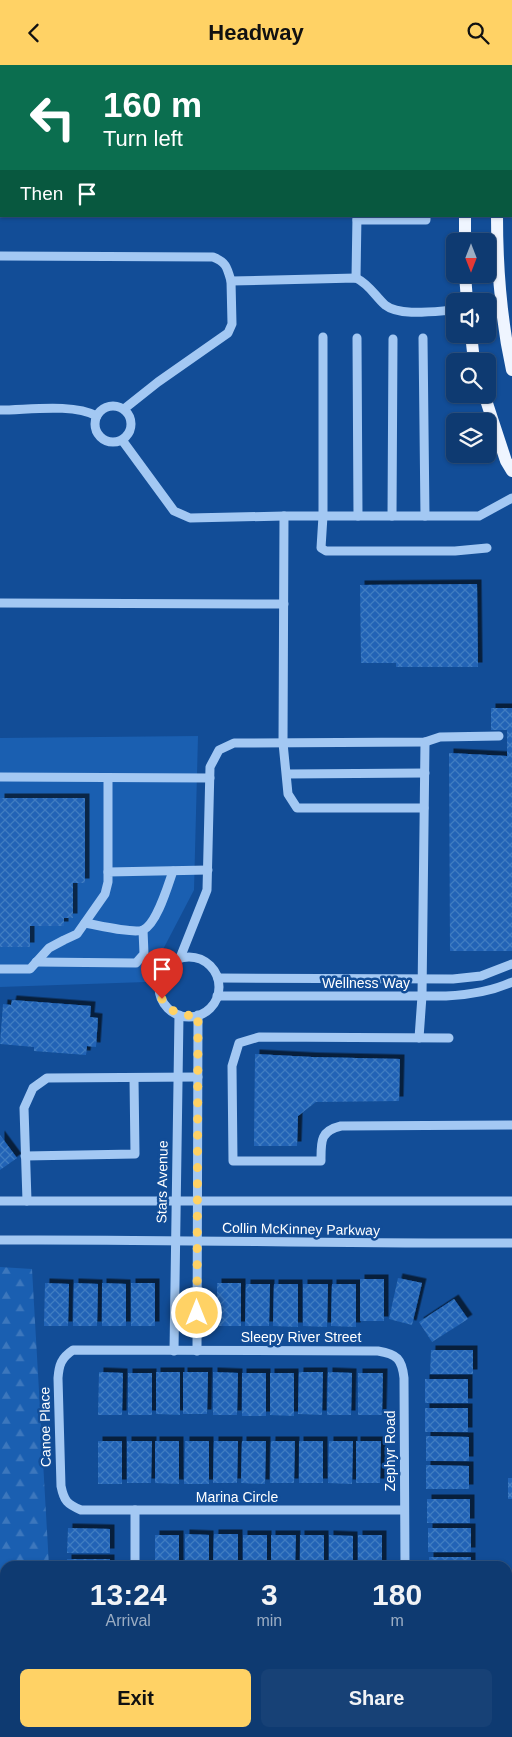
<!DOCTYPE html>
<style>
body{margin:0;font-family:Helvetica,sans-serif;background:#174176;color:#f1f3f6;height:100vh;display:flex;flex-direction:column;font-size:19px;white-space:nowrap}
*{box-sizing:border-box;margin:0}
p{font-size:16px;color:#9badc3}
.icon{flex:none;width:28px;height:28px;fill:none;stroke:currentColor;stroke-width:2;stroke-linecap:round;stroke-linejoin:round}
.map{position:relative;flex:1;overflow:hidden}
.sheet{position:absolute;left:0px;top:1496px;width:512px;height:176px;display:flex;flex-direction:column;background:#0e3a71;border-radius:15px 15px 0 0;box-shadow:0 1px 4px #0004,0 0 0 1px #2e5484}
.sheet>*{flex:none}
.top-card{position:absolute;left:0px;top:0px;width:512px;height:152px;box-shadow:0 1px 4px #0004,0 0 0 1px #2e5484;background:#0b6e4f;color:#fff;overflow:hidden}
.needle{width:32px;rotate:180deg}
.buttons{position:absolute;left:446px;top:168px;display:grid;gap:10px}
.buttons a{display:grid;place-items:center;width:50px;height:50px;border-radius:8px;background:#0e3a71;box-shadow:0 1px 4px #0004,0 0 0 1px #2e5484;font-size:25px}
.pin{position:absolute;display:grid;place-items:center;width:42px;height:42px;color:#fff;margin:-51px -21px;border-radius:50% 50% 50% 0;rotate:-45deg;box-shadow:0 0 5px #0007}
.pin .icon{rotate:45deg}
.me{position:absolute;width:55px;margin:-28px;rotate:0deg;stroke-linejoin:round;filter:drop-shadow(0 0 4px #0008)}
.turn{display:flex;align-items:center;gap:18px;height:105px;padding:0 20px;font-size:22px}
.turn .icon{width:65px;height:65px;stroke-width:2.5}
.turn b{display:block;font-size:35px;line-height:42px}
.then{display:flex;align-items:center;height:48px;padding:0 20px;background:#0003;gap:10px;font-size:19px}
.eta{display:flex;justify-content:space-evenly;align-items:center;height:85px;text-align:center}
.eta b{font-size:30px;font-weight:600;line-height:35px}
.primary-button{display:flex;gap:10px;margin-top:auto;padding:10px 20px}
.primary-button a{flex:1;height:58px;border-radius:8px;background:#ffd265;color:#111;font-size:20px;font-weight:600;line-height:58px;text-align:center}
.primary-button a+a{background:#174176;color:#f1f3f6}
header{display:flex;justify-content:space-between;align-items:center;height:65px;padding:0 20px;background:#ffd265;color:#111;font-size:22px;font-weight:600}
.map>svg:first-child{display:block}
.forest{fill:url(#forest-firs)}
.garden{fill:#1a5fb1}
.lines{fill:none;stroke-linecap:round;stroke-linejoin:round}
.stream{stroke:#94c3f6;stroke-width:4}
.building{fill:url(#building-cross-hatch);filter:url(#shadow)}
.minor{stroke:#a3c8f3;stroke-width:9}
.major{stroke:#eff5ff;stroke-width:12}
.route{stroke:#ffd265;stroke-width:9;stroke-dasharray:0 16.2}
.labels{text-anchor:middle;stroke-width:5;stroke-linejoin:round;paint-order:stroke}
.street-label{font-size:14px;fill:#fff;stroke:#124d97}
</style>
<header><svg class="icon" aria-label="back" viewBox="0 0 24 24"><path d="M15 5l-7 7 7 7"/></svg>Headway<svg class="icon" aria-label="search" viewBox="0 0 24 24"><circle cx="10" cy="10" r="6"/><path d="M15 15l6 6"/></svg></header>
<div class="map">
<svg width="512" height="1672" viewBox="0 0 512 1672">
<defs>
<pattern id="forest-firs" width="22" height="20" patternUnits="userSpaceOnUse" patternTransform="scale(1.25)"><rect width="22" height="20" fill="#1a5fb1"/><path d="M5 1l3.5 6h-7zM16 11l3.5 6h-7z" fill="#3c77bd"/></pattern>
<pattern id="building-cross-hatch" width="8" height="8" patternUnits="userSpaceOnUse" patternTransform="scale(1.25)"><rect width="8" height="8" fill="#2064b6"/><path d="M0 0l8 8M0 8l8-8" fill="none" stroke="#417bc1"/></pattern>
<filter id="shadow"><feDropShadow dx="4.5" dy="-4.5" stdDeviation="0" flood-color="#0009"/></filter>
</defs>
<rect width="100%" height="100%" fill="#124d97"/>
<g class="forest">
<polygon points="0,1202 32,1204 49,1501 5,1501 5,1620 0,1600"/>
<polygon points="17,1668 72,1668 73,1672 18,1672"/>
</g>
<polygon class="garden" points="198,671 194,825 146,917 0,922 0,673"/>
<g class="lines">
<g class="stream">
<polyline points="0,1544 5,1569"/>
<polyline points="25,1668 26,1672"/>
</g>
</g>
<g class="building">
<polygon points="477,519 478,602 396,602 396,598 361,598 360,520"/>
<polygon points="491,643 512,643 512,886 450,886 449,688 507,691 507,665 491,665"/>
<polygon points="0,733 85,733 85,818 73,818 73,853 64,853 64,861 30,861 30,882 0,882"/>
<polygon points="12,935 91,941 90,952 98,953 96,982 87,981 86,990 34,986 34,982 0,979 3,939 11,940"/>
<polygon points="255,989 312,992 400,994 399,1036 316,1037 298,1051 297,1081 254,1081"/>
<polygon points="0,1070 17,1093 0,1105"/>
<polygon points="398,1213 422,1218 412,1260 389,1254"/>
<rect x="360" y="1214" width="24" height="42"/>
<polygon points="45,1218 69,1219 68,1261 44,1261"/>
<polygon points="74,1218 98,1219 97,1261 73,1261"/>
<polygon points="102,1218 126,1219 126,1261 102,1261"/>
<rect x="131" y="1218" width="24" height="43"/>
<rect x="217" y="1218" width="24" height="43"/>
<polygon points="246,1219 270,1219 269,1261 245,1261"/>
<polygon points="274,1219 298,1219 298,1262 273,1261"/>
<polygon points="303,1219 328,1219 327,1262 303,1261"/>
<polygon points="332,1219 356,1219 356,1262 331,1261"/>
<polygon points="454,1234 468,1254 432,1277 419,1257"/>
<polygon points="431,1285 473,1285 473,1309 430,1309"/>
<polygon points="99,1307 123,1308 122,1350 98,1350"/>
<polygon points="156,1307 180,1307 180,1350 156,1349"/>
<polygon points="183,1307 208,1307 207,1349 183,1349"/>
<polygon points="213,1307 238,1308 237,1350 213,1350"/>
<polygon points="299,1307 323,1307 322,1350 298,1349"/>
<polygon points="328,1307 352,1308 351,1350 327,1350"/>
<rect x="128" y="1308" width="24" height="42"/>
<rect x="242" y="1308" width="24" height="43"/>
<polygon points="270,1308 294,1308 294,1351 270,1350"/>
<polygon points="358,1308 383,1308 382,1350 358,1350"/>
<rect x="425" y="1314" width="43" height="24"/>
<rect x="425" y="1343" width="43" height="24"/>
<polygon points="426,1371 469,1372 469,1396 426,1396"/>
<rect x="98" y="1376" width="24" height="43"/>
<polygon points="127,1376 152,1376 151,1418 127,1418"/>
<polygon points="155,1376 179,1376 179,1419 155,1418"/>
<polygon points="185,1376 209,1376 209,1419 184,1419"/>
<polygon points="214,1376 238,1376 237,1418 213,1418"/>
<polygon points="242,1376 266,1376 265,1419 241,1418"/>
<polygon points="271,1376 295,1376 294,1418 270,1418"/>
<rect x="299" y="1376" width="24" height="42"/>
<polygon points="329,1376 353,1376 352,1419 328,1418"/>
<polygon points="356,1376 381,1376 380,1418 356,1418"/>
<polygon points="426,1400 469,1401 469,1424 426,1424"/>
<rect x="508" y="1413" width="4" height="21"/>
<rect x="427" y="1434" width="43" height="24"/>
<polygon points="68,1463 110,1464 110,1488 67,1488"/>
<rect x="428" y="1463" width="43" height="24"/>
<polygon points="185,1469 209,1470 209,1501 185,1501"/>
<polygon points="214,1469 238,1469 238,1501 213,1501"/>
<rect x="155" y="1470" width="24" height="31"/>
<rect x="243" y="1470" width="24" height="31"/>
<polygon points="271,1470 296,1470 295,1501 271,1501"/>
<rect x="300" y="1470" width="24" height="31"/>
<polygon points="329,1470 353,1471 353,1501 329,1501"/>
<rect x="358" y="1470" width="24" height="31"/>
<rect x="429" y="1492" width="42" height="9"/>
<rect x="67" y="1494" width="43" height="7"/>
<polygon points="87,1668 105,1668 88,1672"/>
<polygon points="127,1668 132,1668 133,1672 114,1672"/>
<rect x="190" y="1668" width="24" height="3"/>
<rect x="220" y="1668" width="24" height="2"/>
<rect x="249" y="1668" width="24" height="2"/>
<rect x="278" y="1668" width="24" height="2"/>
<polygon points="306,1668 330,1668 330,1671 306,1670"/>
<rect x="335" y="1668" width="24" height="2"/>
<rect x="364" y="1668" width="24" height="4"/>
<polygon points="412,1668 436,1668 429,1672 415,1672"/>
</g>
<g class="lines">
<g class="minor">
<polyline points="37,0 37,1"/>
<polyline points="426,0 426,1"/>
<polyline points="356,1 356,0"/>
<polyline points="392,1 392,0"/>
<polyline points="0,80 1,80"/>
<polyline points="357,155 426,155 426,151"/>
<path d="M0,191L213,192C226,197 227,202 231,216L356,213C369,219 375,231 385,240C400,252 436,246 455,245"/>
<polyline points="356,213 357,151"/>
<polyline points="323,272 323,451 321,483 326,486 455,486 487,483"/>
<polyline points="357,273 358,451"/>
<polyline points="423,273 425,451"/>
<circle cx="113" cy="359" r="18"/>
<polyline points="124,344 158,317 228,268 232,259 231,216"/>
<path d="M0,345C28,345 72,338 97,351"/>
<polyline points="122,375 174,446 190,453 284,451 479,451 512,433"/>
<polyline points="284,451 283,678 288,729 297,743 424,743"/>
<polyline points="392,451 393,274"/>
<polyline points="0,538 284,539"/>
<polyline points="287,709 425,708"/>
<polyline points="0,712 210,713"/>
<polyline points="108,713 108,807"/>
<path d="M85,858C97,860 134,869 143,865C157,859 168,820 173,806"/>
<circle cx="189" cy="922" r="30"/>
<polyline points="180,893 207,825 210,702 219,685 234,678 425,677 440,672 499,671"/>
<polyline points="36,897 136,898 144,889 143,865"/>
<polyline points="0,904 30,904 49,883 64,875 77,869 105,829 108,817 108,807 208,805"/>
<polyline points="218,913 453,914 481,911 512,899"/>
<path d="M217,931H446C469,930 490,927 512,917"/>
<polyline points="419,973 422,931 425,677"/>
<path d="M449,973L259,972L239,978L232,1001L233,1096H321C321,1076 320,1066 341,1061L512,1060"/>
<polyline points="25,1091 135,1089 134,1013"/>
<polyline points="0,1136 512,1136"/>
<polyline points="27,1136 24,1043 33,1023 47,1013 198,1012"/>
<path d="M0,1175C171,1174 341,1179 512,1178"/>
<polyline points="174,1286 179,950"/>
<polyline points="197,1286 198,950"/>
<polyline points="135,1445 135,1501"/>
<path d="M404,1445H81C67,1439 64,1436 61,1421L58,1313C59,1300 61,1293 73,1285L378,1286C397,1289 402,1294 404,1313L405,1501"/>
<polyline points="159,1668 160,1672"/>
</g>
<g class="major">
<polyline points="497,0 497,1"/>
<polyline points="464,1 464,0"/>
<polyline points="465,151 465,176"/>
<path d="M497,151C497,203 501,255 512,305"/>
<polyline points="465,209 467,236"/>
<polyline points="488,245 502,246"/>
<polyline points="471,269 474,296"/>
<polyline points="484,329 506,396 512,406"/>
</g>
</g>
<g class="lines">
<path class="route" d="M162,934C170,947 182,952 198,950L197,1248"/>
</g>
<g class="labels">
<g class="street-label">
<text x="366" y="923">Wellness Way</text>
<text transform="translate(162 1117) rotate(-89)" y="5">Stars Avenue</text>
<text transform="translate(301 1164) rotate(1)" y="5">Collin McKinney Parkway</text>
<text x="301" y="1277">Sleepy River Street</text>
<text transform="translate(45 1362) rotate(-91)" y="5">Canoe Place</text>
<text transform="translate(390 1386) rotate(-90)" y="5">Zephyr Road</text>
<text x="237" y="1437">Marina Circle</text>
</g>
</g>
</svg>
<div class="buttons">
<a><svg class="needle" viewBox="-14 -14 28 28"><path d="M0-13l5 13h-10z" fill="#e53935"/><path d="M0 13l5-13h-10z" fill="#9badc3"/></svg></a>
<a><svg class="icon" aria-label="sound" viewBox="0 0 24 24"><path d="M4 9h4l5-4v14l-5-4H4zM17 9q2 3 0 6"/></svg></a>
<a><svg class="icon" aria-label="search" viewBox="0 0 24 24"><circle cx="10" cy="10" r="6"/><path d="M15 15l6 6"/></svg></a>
<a><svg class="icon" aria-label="layers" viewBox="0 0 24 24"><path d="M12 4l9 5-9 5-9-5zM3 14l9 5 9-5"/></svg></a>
</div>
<div class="pin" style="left:162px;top:934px;background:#d93025"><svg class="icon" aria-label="arrive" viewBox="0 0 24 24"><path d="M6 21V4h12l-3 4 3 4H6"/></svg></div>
<svg class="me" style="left:197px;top:1248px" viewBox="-20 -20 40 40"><circle r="17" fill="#ffd265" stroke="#fff" stroke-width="3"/><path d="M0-11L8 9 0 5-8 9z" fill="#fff"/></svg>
<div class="top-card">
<div class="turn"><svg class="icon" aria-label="left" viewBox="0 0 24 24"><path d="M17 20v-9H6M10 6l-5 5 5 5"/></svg><div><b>160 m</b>Turn left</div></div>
<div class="then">Then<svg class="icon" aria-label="arrive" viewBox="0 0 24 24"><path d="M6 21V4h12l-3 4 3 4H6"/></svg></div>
</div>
<section class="sheet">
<div class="eta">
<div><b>13:24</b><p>Arrival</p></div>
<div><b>3</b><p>min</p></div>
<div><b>180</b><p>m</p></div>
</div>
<div class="primary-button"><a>Exit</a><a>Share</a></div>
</section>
</div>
